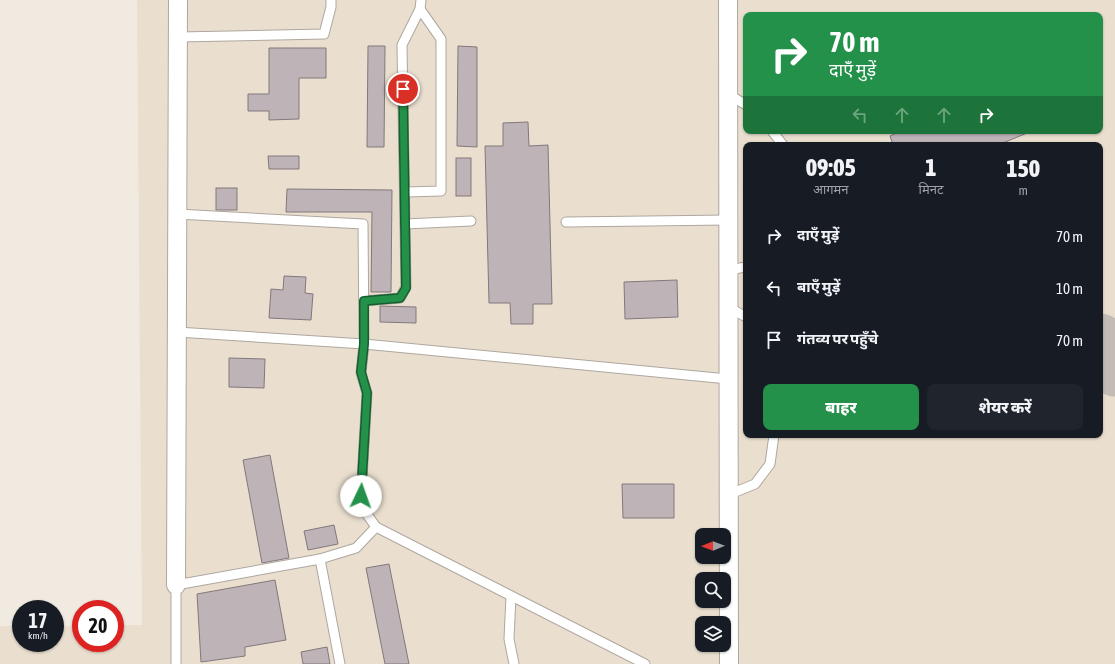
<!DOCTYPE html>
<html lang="hi">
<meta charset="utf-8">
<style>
body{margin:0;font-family:"Asap Condensed","Noto Sans Devanagari",sans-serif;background:#20242c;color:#f1f3f6;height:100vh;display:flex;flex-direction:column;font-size:15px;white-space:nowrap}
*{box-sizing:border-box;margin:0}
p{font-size:13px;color:#9ea1a6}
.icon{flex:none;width:22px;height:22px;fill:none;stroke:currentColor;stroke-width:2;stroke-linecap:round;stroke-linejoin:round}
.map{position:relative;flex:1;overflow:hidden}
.sheet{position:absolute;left:743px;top:142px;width:360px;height:296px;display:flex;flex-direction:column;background:#171b24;border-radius:8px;box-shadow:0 1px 3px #0004}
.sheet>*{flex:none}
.guide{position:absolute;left:743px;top:12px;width:360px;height:122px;border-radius:8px;box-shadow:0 1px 3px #0004;background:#239149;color:#fff;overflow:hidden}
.needle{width:26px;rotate:269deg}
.buttons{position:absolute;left:695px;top:528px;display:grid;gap:8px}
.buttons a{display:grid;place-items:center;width:36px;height:36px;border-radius:8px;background:#171b24;box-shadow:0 1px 3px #0004;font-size:20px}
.speed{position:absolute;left:12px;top:600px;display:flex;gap:8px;font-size:20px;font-weight:700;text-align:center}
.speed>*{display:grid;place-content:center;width:52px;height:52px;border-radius:50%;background:#171b24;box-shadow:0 1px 3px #0004;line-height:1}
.speed small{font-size:10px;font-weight:400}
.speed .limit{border:6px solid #d22;background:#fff;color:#111}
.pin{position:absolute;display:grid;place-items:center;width:34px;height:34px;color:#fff;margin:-17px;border:2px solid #fff;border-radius:50%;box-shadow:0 1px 4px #0007}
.me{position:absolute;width:44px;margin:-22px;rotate:3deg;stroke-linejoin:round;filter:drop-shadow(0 0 3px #0008)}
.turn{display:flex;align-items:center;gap:14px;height:84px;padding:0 20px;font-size:18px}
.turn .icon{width:52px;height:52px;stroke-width:2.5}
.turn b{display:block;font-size:28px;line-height:34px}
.lanes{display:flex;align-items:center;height:38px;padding:0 20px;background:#0003;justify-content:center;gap:20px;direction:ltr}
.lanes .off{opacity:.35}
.eta{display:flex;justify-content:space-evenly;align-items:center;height:68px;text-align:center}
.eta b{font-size:24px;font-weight:800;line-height:28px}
.cta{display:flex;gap:8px;margin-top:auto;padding:8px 20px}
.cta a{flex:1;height:46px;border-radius:8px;background:#239149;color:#fff;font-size:16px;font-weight:800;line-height:46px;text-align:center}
.cta a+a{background:#20242c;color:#f1f3f6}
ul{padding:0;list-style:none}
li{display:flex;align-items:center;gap:12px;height:52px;padding:0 20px}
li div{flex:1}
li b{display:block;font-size:15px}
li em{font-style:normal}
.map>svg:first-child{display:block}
.built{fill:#eadfcf;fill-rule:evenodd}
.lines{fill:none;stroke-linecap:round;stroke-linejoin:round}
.taxiway{stroke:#c2bcb5;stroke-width:51}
.building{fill:#beb3b7;stroke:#82787c}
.lane-casing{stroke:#aea79f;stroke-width:11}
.street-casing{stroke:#aea79f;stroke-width:20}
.lane{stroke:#fff;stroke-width:9}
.street{stroke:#fff;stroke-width:18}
.route-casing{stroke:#175e2f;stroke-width:10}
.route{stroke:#239149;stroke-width:7}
</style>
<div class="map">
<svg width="1115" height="664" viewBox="0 0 1115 664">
<rect width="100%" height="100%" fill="#f1eae1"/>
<path class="built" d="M137,0H1115V664H0V626H21V643H55V626H81V643H115V625H142ZM746,15H1100V131H746ZM746,145H1100V435H746ZM702,535H724V557H702ZM702,579H724V601H702ZM702,623H724V645H702Z"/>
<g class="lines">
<polyline class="taxiway" points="1100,339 1115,371"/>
</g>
<g class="building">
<polygon points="368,46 385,46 384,147 367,147"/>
<polygon points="458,46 477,47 477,147 457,146"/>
<polygon points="269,48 326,48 326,78 299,78 299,119 269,120 269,111 248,111 248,94 269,94"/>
<polygon points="528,122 529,146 548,145 552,304 533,304 533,324 511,324 510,303 489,303 485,146 503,146 503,123"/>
<polygon points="901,131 1032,131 998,145 893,145 890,136"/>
<polygon points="268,156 299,156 299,169 269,169"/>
<rect x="456" y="158" width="15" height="38"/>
<rect x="216" y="188" width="21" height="22"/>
<polygon points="287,189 392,190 391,292 371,292 372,212 286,212"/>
<polygon points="284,276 306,277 305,293 313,294 311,320 269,318 271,289 283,290"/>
<polygon points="677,280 678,317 625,319 624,282"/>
<polygon points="380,306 416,307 416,323 380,322"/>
<polygon points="229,358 265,359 264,388 229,387"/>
<polygon points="270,455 289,558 262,563 243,460"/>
<polygon points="622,484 674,484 674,518 623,518"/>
<polygon points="334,525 338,544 308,550 304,531"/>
<polygon points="389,564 409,664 385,664 366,568"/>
<polygon points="275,580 286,640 245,647 245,656 201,662 197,594"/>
<polygon points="327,647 330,664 303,664 301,652"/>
</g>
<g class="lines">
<defs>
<g id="lane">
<polyline points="178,37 324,34 331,7 331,0"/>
<polyline points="728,94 746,105"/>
<polyline points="772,131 783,145"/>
<polyline points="405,192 441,191 441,39 420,9"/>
<polyline points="177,214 363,224 364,344 361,373 367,393 361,496 366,513 376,527 645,664"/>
<polyline points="566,222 728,220"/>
<polyline points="405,224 471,221"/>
<polyline points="728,270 746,267"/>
<polyline points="364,301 400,298 406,287 402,45 420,9 421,0"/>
<polyline points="728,307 746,317"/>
<polyline points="177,332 364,344 728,379"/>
<polyline points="728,495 755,484 770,464 774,435"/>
<polyline points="320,559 340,664"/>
<polyline points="511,596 509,639 514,664"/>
<polyline points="176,664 176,585 320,559 356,548 376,527"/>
</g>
<g id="street">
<polyline points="728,0 729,664"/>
<polyline points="176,585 178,0"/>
</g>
</defs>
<use href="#lane" class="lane-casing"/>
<use href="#street" class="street-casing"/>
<use href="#lane" class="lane"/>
<use href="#street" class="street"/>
</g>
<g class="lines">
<defs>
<polyline id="route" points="361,496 367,393 361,372 364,344 364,301 400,298 406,288 403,89"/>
</defs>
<use href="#route" class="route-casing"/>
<use href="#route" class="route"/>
</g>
</svg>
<div class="buttons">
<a><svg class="needle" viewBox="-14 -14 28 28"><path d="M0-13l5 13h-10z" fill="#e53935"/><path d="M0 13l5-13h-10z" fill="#9ea1a6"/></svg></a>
<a><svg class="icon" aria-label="search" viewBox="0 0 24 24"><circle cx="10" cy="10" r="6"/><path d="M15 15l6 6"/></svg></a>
<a><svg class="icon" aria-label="layers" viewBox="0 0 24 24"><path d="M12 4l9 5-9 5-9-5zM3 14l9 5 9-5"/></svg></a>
</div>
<div class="speed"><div>17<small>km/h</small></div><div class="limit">20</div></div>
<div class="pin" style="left:403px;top:89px;background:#d93025"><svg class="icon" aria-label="arrive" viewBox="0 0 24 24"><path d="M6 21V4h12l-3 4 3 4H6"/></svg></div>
<svg class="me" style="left:361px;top:496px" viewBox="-20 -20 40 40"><circle r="19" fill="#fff"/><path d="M0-13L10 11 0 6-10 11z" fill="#239149"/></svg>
<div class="guide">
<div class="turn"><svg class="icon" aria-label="right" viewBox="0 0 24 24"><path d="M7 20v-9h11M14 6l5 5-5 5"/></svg><div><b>70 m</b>दाएँ मुड़ें</div></div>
<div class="lanes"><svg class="icon off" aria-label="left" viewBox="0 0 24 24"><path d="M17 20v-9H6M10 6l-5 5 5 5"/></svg><svg class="icon off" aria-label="ahead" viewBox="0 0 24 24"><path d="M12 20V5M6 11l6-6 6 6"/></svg><svg class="icon off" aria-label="ahead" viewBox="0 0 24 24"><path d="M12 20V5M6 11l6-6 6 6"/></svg><svg class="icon" aria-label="right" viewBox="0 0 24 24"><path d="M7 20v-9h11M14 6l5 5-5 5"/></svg></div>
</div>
<section class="sheet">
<div class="eta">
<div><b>09:05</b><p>आगमन</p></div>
<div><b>1</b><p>मिनट</p></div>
<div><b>150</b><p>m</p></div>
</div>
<ul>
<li><svg class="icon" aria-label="right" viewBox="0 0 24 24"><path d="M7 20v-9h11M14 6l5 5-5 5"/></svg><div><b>दाएँ मुड़ें</b></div><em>70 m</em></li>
<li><svg class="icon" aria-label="left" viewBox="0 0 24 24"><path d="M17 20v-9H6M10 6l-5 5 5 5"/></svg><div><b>बाएँ मुड़ें</b></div><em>10 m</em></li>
<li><svg class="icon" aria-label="arrive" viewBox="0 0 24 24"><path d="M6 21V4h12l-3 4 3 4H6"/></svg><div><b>गंतव्य पर पहुँचे</b></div><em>70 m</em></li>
</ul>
<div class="cta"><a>बाहर</a><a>शेयर करें</a></div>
</section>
</div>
